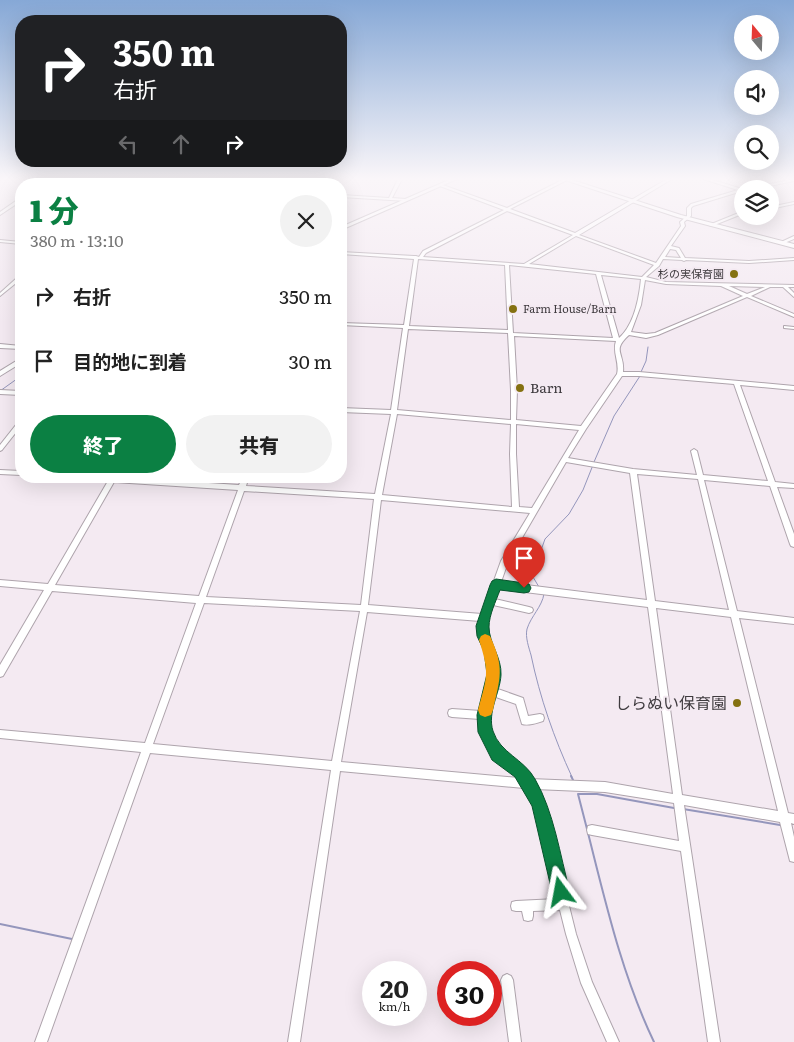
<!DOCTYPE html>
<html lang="ja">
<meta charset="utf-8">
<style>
body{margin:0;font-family:Literata,"Noto Sans JP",serif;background:#f2f2f2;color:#222;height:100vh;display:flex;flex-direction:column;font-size:19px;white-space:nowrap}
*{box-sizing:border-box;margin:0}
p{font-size:16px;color:#767676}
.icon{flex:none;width:28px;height:28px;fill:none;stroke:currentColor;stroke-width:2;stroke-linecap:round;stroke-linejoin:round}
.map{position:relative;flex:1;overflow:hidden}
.sheet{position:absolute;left:15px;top:178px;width:332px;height:305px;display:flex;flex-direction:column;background:#fff;border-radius:20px;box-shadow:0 5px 20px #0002}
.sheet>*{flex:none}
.banner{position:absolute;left:15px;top:15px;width:332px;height:152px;border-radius:20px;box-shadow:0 5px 20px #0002;background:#202124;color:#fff;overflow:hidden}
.needle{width:32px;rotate:341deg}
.buttons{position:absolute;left:734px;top:15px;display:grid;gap:10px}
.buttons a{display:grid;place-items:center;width:45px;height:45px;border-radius:50%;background:#fff;box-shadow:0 5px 20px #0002;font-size:25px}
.speed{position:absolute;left:362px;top:961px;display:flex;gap:10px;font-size:25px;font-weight:700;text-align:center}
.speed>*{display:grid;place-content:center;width:65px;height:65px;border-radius:50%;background:#fff;box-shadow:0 5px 20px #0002;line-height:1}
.speed small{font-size:12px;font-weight:400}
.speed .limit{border:8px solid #d22;background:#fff;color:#111}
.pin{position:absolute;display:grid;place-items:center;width:42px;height:42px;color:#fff;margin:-51px -21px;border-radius:50% 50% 50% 0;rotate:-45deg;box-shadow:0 0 5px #0007}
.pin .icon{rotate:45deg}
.me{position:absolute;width:55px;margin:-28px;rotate:347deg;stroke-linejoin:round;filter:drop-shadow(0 0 4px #0008)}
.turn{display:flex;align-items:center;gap:18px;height:105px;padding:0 15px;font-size:22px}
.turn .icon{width:65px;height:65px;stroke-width:2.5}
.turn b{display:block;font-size:35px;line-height:42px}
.lanes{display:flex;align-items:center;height:48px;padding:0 15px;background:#0003;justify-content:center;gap:25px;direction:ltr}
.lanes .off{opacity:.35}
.round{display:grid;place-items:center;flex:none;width:52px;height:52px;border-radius:26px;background:#f2f2f2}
.summary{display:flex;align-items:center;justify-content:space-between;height:85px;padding:0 15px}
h1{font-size:30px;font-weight:800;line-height:38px;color:#0b8043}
.button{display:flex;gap:10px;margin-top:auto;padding:10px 15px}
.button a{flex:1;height:58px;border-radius:30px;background:#0b8043;color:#fff;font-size:20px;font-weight:800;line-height:58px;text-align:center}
.button a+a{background:#f2f2f2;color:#222}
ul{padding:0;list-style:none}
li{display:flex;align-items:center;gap:15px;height:65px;padding:0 15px}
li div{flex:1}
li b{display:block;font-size:19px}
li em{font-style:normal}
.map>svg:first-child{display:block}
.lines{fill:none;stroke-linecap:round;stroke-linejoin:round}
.stream-far1{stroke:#9496bc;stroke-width:1}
.stream{stroke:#9496bc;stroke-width:2}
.minor-casing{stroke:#aea4ac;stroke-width:2}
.major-casing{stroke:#aea4ac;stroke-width:2}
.minor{fill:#fff;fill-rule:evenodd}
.major{fill:#fff;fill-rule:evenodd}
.route{fill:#0b8043;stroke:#07532c}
.slow{fill:#f59e0b}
.poi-dot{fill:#847111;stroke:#f4eaf2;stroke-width:2}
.labels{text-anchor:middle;stroke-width:4;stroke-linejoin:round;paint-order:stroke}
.far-poi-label{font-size:11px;fill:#3f3b3f;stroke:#f4eaf2;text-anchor:end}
.poi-label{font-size:14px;fill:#3f3b3f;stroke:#f4eaf2;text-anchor:start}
.near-poi-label{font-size:16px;fill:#3f3b3f;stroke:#f4eaf2;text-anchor:end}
</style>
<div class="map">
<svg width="794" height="1042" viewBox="0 0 794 1042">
<rect width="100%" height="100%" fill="#f4eaf2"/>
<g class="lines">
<g class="stream-far1">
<polyline points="641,372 646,361 648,347"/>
<polyline points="0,391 21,376"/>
<polyline points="594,462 614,416 640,376"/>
<polyline points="539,587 533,577 533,573 545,539 569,514 583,490 593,465"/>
<path d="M544,594C542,607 531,616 527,629C525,637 529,648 531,655C540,698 554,738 572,777"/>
</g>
<g class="stream">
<polyline points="571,776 574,782"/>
<polyline points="683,809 780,825"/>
<polyline points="587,829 578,794 597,794 674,808"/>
<path d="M588,833C606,904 622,975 654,1042"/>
<polyline points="0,924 72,939"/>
</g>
<defs>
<g id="minor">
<polygon points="48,179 52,179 46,184 42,184"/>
<polygon points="121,179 138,179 183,184 166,184"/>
<polygon points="224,179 228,179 224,184 220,184"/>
<polygon points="311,179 315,179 312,184 308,184"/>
<polygon points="398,179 402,179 392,198 406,199 407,199 407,201 341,197 341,195 389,198"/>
<path d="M564,179H569L510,209L575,233L667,179H672L579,235L656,263L681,226L680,222L687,216V208L691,204L738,190L703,179H710L742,189V191L693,206L691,208V216L684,222L685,226L671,246L679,248L685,258L749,261L794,258V260L749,263L686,260L684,261L682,260L663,259L659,266L646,277L666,282L794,285V287H788L794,293V297L783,287H770L751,296L794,314V317L747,297L658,335L646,338L629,335C611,351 625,353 623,372H639L794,386V390L740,385L775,482L794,484V488L777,487L794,534V547L791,546L790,544L770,486L704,480L737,611L794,618V624L739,618L788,813L794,814V824L791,823L794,837V862L790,861L789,857L780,822L684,805L720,1042H708L681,851L592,835L588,834L587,830L588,826L592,825L679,841L674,803L605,792L535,789L544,805L576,934L592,982L619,1042H607L581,983L566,934L560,910L533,911V916L532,920L528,921L524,920L522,911H516L512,910L511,906L512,902L516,901L557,899L535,807L524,788L340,771L300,1042H288L331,770L150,753L47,1042H35L141,752L0,738V730L145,743L196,603L52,591L3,676L0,677V665L44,590L0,586V580L48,584L108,481L61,478L58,476H117V477L239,485L243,476H249L246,486L375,494L391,414L341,412V408L391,410L403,328L341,325V323L404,325L414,259L341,254V252L414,256H416L419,257L423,251L504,210L440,186V184L507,208ZM507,211L573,235L524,264L423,257L426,253ZM576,236L654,265L642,277L529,264ZM670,249L676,250L681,258L665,257ZM418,259L505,265L508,330L409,326ZM509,265L596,274L613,338L513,333ZM601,275L641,279C639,299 634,325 619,338ZM645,280L666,284L721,286L743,296L655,333L646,334L631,332L641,305ZM729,286L765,287L747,294ZM408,329L508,333L511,390V420L397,410ZM514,336L616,341C612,352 620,363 617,374L581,426L516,420L517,390ZM622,376H639L734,384L768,481L703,475L697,451L694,449L691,451L697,475L633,469L568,458L586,429ZM397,414L511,424L510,454L512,507L382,495ZM516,424L579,430L532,508L519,507L516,454ZM566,462L630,473L647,600L501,582L508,562ZM637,474L698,479L729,610L655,601ZM114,482L238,490L199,596L55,585ZM244,491L374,499L361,605L206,597ZM381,500L530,513L501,561L482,614L368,605ZM499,589L648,607L673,794L605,782L530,779L523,768L500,752L489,731L488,715L493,696L516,704L522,724C528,726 537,723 543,721L544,718L543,715L540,714L528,716L523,698L495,688L498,674V664L486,626L493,605L529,613L532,612L533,610L532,608L529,607L495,599ZM204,603L360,611L332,761L153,744ZM656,608L731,617L778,811L682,795ZM367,612L480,621L478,626L490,664V674L481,711L452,709L449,710L448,713L449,716L452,717L480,719L481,732L494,758L517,774L519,778L341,762Z"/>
<polygon points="794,179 794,181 755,189 746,189"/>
<polygon points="20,198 21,198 21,201 0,215 0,212"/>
<polygon points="794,202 794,204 770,209 770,207"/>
<polygon points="741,212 742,212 742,214 712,226 709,225"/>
<polygon points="794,236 794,239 782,244 779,243"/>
<polygon points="0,240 21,242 21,244 0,242"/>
<polygon points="19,276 21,276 21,279 0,296 0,293"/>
<polygon points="784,326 794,327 794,329 784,328"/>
<polygon points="0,344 21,346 21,349 0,348"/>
<polygon points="0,390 21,391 21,395 0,394"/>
<polygon points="21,420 21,426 2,450 0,451 0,445 19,421"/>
<polygon points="0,470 21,471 21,475 0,474"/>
<polygon points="507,974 511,976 513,980 521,1042 509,1042 501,980 503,976"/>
</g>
<g id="major">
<polygon points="451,179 457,179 341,230 341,227"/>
<polygon points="562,179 569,179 681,215 794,244 794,248 677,217"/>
<polygon points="21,358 21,363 0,376 0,371"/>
</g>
</defs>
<use href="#minor" class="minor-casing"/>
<use href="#major" class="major-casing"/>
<use href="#minor" class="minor"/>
<use href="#major" class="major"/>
</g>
<linearGradient id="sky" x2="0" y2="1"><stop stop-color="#86a8d6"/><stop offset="0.55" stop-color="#faf6f9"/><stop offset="1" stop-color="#faf6f9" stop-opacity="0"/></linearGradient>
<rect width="794" height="325" fill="url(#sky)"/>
<path class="route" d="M496,579L524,583L529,584L531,588L529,592L524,593L500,590C496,601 489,615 489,627C489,643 502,658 501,675C500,693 487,712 493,731C500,753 524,759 535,779C554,812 560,855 570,892L567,898L561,901L555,898L552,892L532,806L515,777L492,760L478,732L477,715L487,674L484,651L477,636L476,626L490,585L492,581Z"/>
<path class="slow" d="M485,634L490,636C505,668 500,678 493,710L491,715L485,717L480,715L478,710C487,677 490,674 479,640L481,636Z"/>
<g class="poi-dot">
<circle cx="734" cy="274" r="5"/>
<circle cx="513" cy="309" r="5"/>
<circle cx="520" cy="388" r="5"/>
<circle cx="737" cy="703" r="5"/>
</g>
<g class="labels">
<g class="far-poi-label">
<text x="724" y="278">杉の実保育園</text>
<text x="523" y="313" text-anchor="start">Farm House/Barn</text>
</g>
<g class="poi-label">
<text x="530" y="393">Barn</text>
</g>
<g class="near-poi-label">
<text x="727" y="709">しらぬい保育園</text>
</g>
</g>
</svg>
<div class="buttons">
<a><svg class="needle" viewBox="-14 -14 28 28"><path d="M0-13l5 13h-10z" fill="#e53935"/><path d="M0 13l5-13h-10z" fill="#767676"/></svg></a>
<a><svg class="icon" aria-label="sound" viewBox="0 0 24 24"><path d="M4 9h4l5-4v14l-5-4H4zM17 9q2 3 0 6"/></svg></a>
<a><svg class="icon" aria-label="search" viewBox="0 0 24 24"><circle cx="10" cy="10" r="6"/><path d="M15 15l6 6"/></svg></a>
<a><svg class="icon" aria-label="layers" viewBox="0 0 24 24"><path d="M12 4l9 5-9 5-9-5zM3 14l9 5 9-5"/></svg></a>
</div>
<div class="speed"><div>20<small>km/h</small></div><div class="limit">30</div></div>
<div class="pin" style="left:524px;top:588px;background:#d93025"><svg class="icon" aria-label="arrive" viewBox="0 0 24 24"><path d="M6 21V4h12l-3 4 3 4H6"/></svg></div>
<svg class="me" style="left:561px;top:892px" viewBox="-20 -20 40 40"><path d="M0-17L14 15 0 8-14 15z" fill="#0b8043" stroke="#fff" stroke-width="4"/></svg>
<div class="banner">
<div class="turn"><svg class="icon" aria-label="right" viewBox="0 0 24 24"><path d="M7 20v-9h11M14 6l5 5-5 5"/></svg><div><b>350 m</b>右折</div></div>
<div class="lanes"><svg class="icon off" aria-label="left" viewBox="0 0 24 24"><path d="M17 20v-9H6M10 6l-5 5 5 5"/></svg><svg class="icon off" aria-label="ahead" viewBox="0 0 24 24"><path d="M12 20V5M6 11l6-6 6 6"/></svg><svg class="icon" aria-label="right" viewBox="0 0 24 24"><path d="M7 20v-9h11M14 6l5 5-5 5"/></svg></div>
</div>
<section class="sheet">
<div class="summary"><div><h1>1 分</h1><p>380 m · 13:10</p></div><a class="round"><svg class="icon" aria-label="close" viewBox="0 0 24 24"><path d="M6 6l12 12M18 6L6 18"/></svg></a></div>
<ul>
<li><svg class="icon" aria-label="right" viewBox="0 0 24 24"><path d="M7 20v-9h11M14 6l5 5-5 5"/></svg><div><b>右折</b></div><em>350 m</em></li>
<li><svg class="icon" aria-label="arrive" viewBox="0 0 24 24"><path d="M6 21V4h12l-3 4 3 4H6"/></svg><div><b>目的地に到着</b></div><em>30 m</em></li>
</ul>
<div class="button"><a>終了</a><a>共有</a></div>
</section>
</div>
